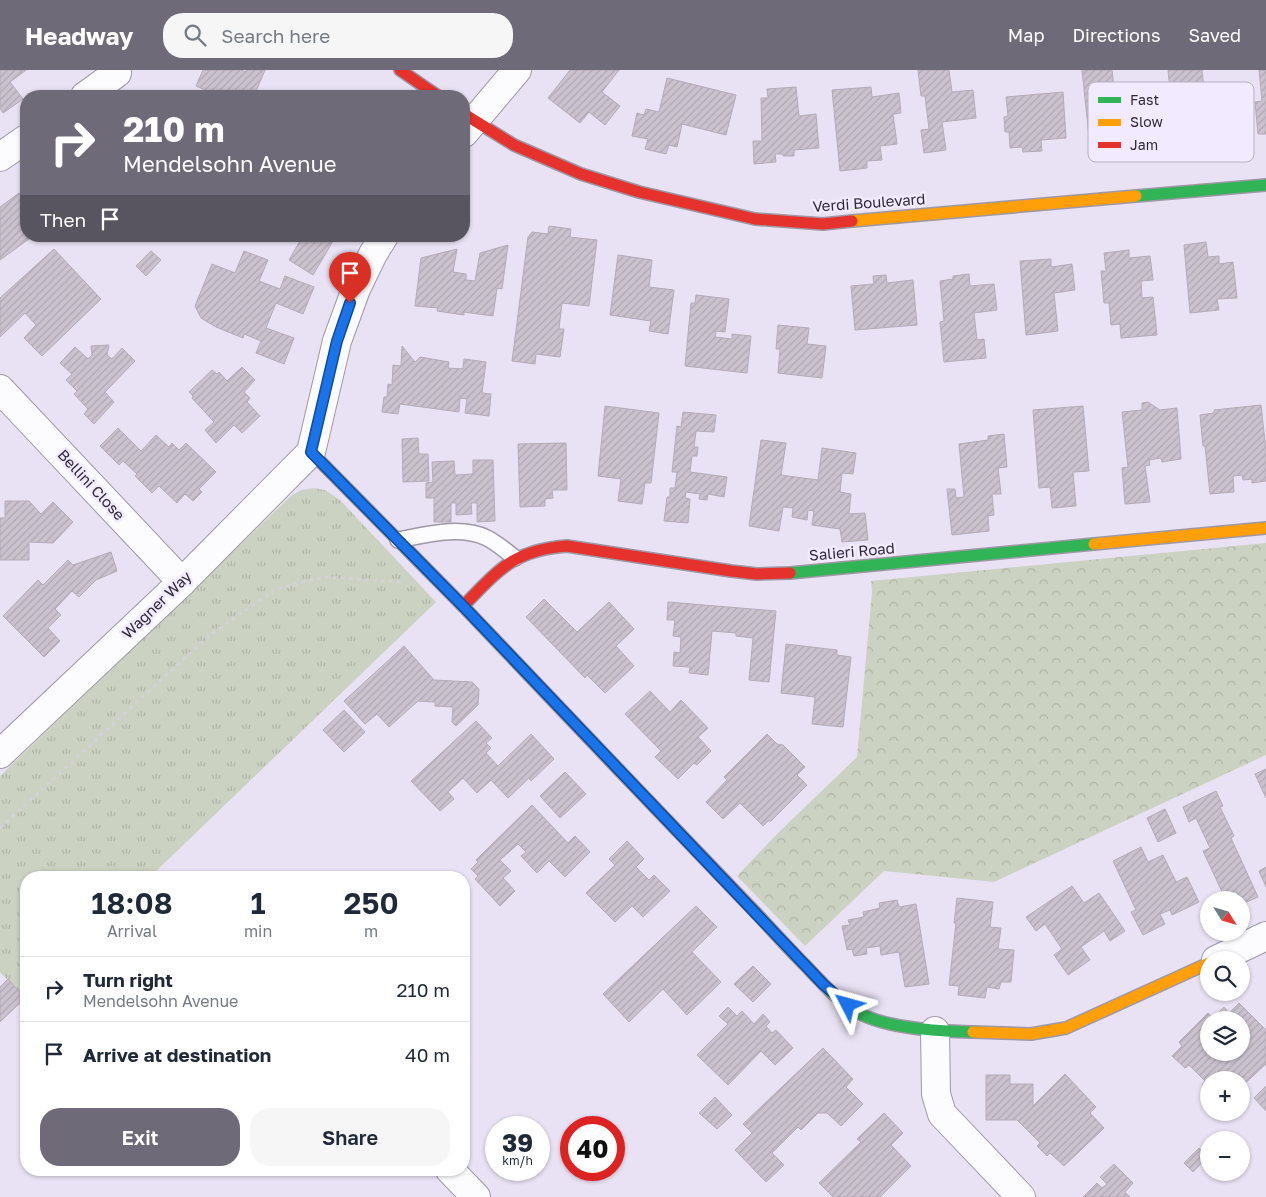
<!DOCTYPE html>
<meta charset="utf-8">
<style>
body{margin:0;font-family:"Golos Text",sans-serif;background:#f6f6f7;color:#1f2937;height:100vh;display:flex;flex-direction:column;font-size:19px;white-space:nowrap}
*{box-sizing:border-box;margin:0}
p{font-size:16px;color:#747a83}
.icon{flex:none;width:28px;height:28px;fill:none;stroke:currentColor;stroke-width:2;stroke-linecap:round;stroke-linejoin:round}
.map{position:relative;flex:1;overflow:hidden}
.drawer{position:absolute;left:20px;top:801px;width:450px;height:305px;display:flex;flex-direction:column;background:#fff;border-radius:20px;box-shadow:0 1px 4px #0004}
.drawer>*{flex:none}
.banner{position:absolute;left:20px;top:20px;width:450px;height:152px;border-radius:20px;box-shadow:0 1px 4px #0004;background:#6f6a78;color:#fff;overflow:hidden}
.needle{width:32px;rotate:127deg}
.tools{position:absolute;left:1200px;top:821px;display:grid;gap:10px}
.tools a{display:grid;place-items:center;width:50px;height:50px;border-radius:50%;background:#fff;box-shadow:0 1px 4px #0004;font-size:25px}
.speed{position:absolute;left:485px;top:1046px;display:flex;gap:10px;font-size:25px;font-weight:700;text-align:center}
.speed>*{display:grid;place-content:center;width:65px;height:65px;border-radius:50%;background:#fff;box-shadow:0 1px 4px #0004;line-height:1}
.speed small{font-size:12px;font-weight:400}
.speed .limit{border:8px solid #d22;background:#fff;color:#111}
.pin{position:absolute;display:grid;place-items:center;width:42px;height:42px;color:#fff;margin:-51px -21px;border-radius:50% 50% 50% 0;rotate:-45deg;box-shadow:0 0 5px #0007}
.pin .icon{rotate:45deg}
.me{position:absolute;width:55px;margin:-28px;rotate:309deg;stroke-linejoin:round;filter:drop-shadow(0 0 4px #0008)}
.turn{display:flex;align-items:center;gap:18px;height:105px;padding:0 20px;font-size:22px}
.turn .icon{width:65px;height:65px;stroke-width:2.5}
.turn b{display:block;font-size:35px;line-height:42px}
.then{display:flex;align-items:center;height:48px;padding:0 20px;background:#0003;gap:10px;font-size:19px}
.eta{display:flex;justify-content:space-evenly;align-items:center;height:85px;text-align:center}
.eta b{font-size:30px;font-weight:600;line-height:35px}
.cta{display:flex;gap:10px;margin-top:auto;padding:10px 20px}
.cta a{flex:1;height:58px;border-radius:20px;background:#6f6a78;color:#fff;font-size:20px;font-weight:600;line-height:58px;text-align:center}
.cta a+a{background:#f6f6f7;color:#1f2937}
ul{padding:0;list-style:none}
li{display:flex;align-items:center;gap:15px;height:65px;padding:0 20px;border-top:1px solid #e0e1e3}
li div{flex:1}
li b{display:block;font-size:19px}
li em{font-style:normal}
header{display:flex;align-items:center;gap:30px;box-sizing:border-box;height:70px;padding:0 25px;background:#6f6a78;color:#fff}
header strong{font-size:24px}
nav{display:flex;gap:28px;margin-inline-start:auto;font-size:18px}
.search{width:350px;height:45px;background:#f6f6f7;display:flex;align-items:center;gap:12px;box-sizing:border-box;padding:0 18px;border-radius:20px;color:#747a83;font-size:19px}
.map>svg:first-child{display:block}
.grass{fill:url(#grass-tufts)}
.park{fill:url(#park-crowns)}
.building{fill:url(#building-hatch);stroke:#b4abb8;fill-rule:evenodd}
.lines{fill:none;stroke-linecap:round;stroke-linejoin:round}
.lane-casing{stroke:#9e98a6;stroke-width:18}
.street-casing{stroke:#9e98a6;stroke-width:30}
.fast-casing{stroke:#9e98a6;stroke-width:14}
.slow-casing{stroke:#9e98a6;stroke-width:14}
.jam-casing{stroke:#9e98a6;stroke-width:14}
.path{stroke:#d4d1d7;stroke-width:3;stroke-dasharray:4 4;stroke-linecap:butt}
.lane{stroke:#fcfbfd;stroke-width:15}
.street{stroke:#fcfbfd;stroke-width:28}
.fast{stroke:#30b455;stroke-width:11}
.slow{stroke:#ff9f0a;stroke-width:11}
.jam{stroke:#e5322d;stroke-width:11}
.route-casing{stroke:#114b97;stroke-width:12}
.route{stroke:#1a73e8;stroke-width:9}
.labels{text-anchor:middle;stroke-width:5;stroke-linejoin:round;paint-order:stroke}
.street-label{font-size:15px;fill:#2e2936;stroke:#f2eaff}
.key{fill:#f2eaff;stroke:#b7b0c3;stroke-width:1}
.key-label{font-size:14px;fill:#2e2936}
</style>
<header>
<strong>Headway</strong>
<div class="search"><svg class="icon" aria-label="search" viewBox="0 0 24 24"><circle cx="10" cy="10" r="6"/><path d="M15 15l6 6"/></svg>Search here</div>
<nav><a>Map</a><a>Directions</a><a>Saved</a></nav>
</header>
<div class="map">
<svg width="1266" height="1127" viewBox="0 0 1266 1127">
<defs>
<pattern id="grass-tufts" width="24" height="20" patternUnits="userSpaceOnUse" patternTransform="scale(1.25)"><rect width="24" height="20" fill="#ccd2c1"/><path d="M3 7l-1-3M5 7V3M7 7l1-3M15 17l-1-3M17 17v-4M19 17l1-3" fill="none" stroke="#b0b4a6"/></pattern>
<pattern id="park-crowns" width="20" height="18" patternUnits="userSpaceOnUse" patternTransform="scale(1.25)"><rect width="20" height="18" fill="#ccd2c1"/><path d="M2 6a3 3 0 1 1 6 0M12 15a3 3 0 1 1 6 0" fill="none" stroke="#b0b4a6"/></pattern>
<pattern id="building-hatch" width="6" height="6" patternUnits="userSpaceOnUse" patternTransform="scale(1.25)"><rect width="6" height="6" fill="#cbc2cf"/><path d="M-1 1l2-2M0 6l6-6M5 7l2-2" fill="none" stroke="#afa7b2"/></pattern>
</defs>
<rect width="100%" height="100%" fill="#e9e2f4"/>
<polygon class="grass" points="314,418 325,420 340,430 436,532 150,807 26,808 25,928 0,902 0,706 292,425 301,420"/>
<polygon class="park" points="1266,473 1266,685 994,812 884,801 805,876 737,806 780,761 857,687 872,522 871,511"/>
<g class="building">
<polygon points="0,0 26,0 10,12 23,29 3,43 0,38"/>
<polygon points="203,0 241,0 246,2 246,0 265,0 254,26 228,26 211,19 210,22 196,16"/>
<polygon points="570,0 619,0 602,22 620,36 605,55 589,42 580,53 548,28"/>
<polygon points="918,0 949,0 952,22 973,20 976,48 942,52 946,80 924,83 921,60 929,59 925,26 921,26"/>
<polygon points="1082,0 1112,0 1114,18 1119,17 1119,21 1134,20 1140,32 1143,62 1089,67"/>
<polygon points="1168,0 1202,0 1204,19 1233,16 1234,29 1236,29 1240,80 1213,83 1211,59 1174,63"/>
<polygon points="1259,0 1266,0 1266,64 1258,64 1255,32 1262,31"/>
<polygon points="667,8 736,25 726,65 682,54 677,77 669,75 666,84 645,79 648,69 632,66 637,43 644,45 646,39 659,42"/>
<polygon points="796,17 799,46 816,44 819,78 794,80 794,86 783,86 783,84 775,84 776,92 754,94 753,71 762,71 761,28 768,28 767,19"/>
<polygon points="871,17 872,27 899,23 901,43 893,44 897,74 880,76 882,90 867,91 867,98 840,101 832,20"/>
<polygon points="1063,22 1066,68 1041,70 1042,81 1023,82 1022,77 1010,78 1009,62 1005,62 1004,47 1008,46 1006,27"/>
<polygon points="19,123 26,133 26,166 33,166 0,190 0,137"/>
<polygon points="549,156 571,159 570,167 597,170 589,236 562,233 559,259 564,259 560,287 536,284 535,294 512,291 528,167 532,162 548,164"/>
<polygon points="297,166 336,166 313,205 289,190 301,169"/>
<polygon points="1206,172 1208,187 1219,186 1219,194 1233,192 1237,228 1217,229 1219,240 1190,243 1184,175"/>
<polygon points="508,175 502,219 497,218 493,246 464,242 464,245 437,241 438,238 415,236 421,188 457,179 453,202 466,204 466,210 475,211 480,183"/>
<polygon points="54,179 101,229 42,286 24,268 36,255 25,243 0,267 0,228"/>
<polygon points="1129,180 1129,188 1150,186 1153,210 1141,211 1142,228 1153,227 1157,265 1121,268 1120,254 1111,255 1109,233 1104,233 1101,201 1106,201 1104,183"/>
<polygon points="151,181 161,190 146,206 136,196"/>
<polygon points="244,181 268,190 259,211 280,219 285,206 314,217 303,244 276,233 266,258 294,268 284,294 256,283 261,271 244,264 243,268 216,257 201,248 195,236 212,194 235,203"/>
<polygon points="618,185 652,190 649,217 674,220 668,264 649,261 651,251 610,245"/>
<polygon points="1051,189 1051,197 1072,194 1075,220 1054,223 1058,261 1026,265 1020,191"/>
<polygon points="969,204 970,216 994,214 997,240 974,243 977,270 984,269 986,288 944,292 940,252 944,251 940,211 953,209 953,206"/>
<polygon points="886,205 887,213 913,210 917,255 855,260 851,216 874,214 873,206"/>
<polygon points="696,225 729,229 725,262 716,261 715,267 732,269 732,264 751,266 747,303 685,296 691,233 695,233"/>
<polygon points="778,255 809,258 807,274 826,276 822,308 778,303 780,279 776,279"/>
<polygon points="109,275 107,285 112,289 122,278 135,291 105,322 114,332 94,354 84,344 88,339 74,324 77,321 66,310 72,304 60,293 75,277 88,289 92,285 91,276"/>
<polygon points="402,276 415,292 420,287 449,292 448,298 463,299 464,289 486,292 482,323 491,324 489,346 465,343 467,329 460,328 459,342 400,334 398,344 382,342 384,327 387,327 388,314 392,315 393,295 401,296"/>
<polygon points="242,297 255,310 244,322 250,328 247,332 260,346 242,363 234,355 216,373 205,360 214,352 192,328 193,326 189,322 212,300 217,304 219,302 227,311"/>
<polygon points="1148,332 1160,340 1177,338 1181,389 1162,392 1161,388 1149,390 1150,395 1145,396 1150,432 1125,434 1122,398 1128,397 1122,342 1142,340 1142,333"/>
<polygon points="1261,335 1266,380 1266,411 1252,413 1252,409 1243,410 1242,405 1233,406 1234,422 1210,424 1205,376 1203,376 1200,345 1214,343 1214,340"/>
<polygon points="605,336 659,343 651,413 645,413 642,434 618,431 621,409 598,406"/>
<polygon points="1083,336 1089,401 1073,402 1076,436 1052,438 1050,417 1039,418 1033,340"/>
<polygon points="683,342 716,345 714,362 696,361 694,377 698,377 697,386 692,386 690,402 727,407 724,427 708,424 707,430 699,429 700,424 686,422 685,428 690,429 688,453 664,451 667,427 670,427 670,418 675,418 677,402 672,402 677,356 681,357"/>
<polygon points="118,358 141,381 156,365 169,377 172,373 179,380 186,373 216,402 199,419 202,422 193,431 185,424 177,433 159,416 152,423 135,406 137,404 123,391 119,395 100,376"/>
<polygon points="1004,364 1007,397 998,398 1001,424 992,424 994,445 988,446 989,461 952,465 947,419 955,419 956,428 964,427 959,374 988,370 988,366"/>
<polygon points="418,368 419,384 428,384 429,411 403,412 402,369"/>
<polygon points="761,370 786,373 781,405 818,410 822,378 856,383 853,404 842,403 840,422 851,424 849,444 865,443 868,470 842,472 840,459 812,455 814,441 808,440 807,450 792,447 793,438 783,437 779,461 749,456"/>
<polygon points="566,373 567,420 552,420 553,428 545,429 545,436 520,437 518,374"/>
<polygon points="473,390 493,390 495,451 477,452 477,433 471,433 472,444 456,445 456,433 451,433 451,452 434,452 434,428 426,428 426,413 433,412 432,392 454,391 455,405 473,404"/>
<polygon points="5,431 29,431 41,444 53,432 73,452 53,473 29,472 29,490 0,490 0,448 5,448"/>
<polygon points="111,482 117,501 96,510 79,527 72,521 55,539 61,545 48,558 60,571 44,587 3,546 38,510 43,515 68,490 73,495"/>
<polygon points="544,529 577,562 609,532 634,559 616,576 634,596 605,623 587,605 585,608 526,547"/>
<polygon points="668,532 776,541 769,612 749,610 753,568 736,566 736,563 712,561 708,605 689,603 690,597 673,596 674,582 680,583 681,567 673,566 675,550 667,550"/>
<polygon points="786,574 837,580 837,585 851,587 843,657 812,654 815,627 781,623"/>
<polygon points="404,576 434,610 472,612 479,619 478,635 456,656 452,652 453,637 435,636 435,632 418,631 389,657 377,644 365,654 344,631"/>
<polygon points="650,621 670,642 681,630 708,658 698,667 711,681 697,695 694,693 678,709 655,687 661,681 625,644"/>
<polygon points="344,640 365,662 344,682 323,660"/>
<polygon points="476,651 492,668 486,673 491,678 486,683 498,696 531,664 554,689 531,711 529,708 508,728 491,710 477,723 463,708 448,722 454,729 440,741 411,711"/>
<polygon points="767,664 777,674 783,675 805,697 797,705 807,715 771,751 768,751 763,756 740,733 723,749 706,732 727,710 724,707"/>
<polygon points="1266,699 1266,728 1255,704"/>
<polygon points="565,702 586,724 560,748 540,726"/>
<polygon points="1216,721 1223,736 1220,737 1234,766 1231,768 1258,827 1242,834 1236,821 1224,826 1203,781 1210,778 1196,748 1189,752 1183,737"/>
<polygon points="532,735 568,773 575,766 590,782 565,807 549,791 537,803 521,786 526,782 518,774 500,790 511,801 503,808 515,821 500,836 475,809 478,806 471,799 478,792 476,790"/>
<polygon points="1165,739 1176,763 1158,772 1147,748"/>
<polygon points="627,771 644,789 636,797 649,810 654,805 670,821 643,847 632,836 615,852 586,823 615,795 609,789"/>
<polygon points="1141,777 1148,792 1163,785 1176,812 1187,807 1199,832 1172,845 1170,840 1160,844 1165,854 1143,865 1131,842 1136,840 1113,791"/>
<polygon points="1266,797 1266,817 1259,801"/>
<polygon points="1072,816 1084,833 1099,823 1125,861 1110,871 1104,861 1081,877 1090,890 1068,905 1054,885 1062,879 1045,854 1036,861 1026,847"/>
<polygon points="957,828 993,832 990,857 1001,858 998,879 1014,880 1011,912 1001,912 999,919 987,917 985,928 958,925 959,916 949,915 956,853 954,853"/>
<polygon points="897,830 899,837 916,834 929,914 905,917 899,882 881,885 880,876 866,878 867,884 854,886 852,879 847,880 842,856 850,855 848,850 864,847 863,842 880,838 879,833"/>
<polygon points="696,836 717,857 692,882 721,912 687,945 663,919 629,952 603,924"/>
<polygon points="753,896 771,914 753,932 734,914"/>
<polygon points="8,909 25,928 0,952 0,917"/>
<path d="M1239,933L1266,960V994L1241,1017V1010H1209V1022L1202,1015L1205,1011L1189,995L1185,998L1172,986L1182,976L1179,972L1208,943L1213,948L1224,937L1229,943ZM1209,950H1241V982H1209Z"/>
<polygon points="728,937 737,946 742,941 754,954 763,944 770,952 766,956 772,963 776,960 793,978 775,995 761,981 728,1015 697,985 728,954 719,946"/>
<polygon points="823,978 853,1009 846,1017 863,1034 841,1056 827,1043 818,1043 801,1060 798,1057 772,1083 784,1095 766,1112 735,1080 752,1063 743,1054"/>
<polygon points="1065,1004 1096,1037 1090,1043 1104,1058 1064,1096 1050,1083 1047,1086 1037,1076 1040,1073 1017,1050 986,1050 986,1005 1010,1005 1010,1014 1033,1014 1033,1036"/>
<polygon points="1266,1016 1266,1041 1254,1028"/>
<polygon points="715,1027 732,1045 717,1059 699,1043"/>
<polygon points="884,1043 903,1063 891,1075 911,1096 880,1127 833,1127 819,1113 861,1072 857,1069"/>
<polygon points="1199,1078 1207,1087 1193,1102 1184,1093"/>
<polygon points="1114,1094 1133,1113 1125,1122 1130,1127 1083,1127 1097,1113 1102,1118 1107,1114 1100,1107"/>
</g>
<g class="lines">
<defs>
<path id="lane" d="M398,470C425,465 460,455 487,468C497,473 506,481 515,488"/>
<g id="street">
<polyline points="85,26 117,3"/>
<polyline points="464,63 517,0"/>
<polyline points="0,87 26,69"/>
<polyline points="0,319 182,512"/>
<polyline points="0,684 182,512 311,382 337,271 356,219 373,184 384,166"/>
<polyline points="1216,890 1266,866"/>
<polyline points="935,961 936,1024 942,1044 1021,1127"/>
<polyline points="450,1100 476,1127"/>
</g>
<g id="fast">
<polyline points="1136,126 1266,115"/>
<polyline points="790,503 1094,474"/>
<polyline points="462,535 619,700"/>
<path d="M756,843C773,861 789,879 806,896C822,913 837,930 857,942C887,959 939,961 973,962"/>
</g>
<g id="slow">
<polyline points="852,151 1136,126"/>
<polyline points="311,382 462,535"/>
<polyline points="1094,474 1266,458"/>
<polyline points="973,962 1031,964 1066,958 1209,893"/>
</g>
<g id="jam">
<polyline points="400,0 438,26"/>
<polyline points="464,44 514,75 581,104 639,122 755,149 823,154 852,151"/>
<path d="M463,536C499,500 513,480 567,476L731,501L757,504L790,503"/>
<polyline points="619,700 756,843"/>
</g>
</defs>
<use href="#lane" class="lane-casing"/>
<use href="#street" class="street-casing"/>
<use href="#fast" class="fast-casing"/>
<use href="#slow" class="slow-casing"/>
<use href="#jam" class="jam-casing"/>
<polyline class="path" points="0,758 210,565 276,519 324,507 401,512"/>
<use href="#lane" class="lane"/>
<use href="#street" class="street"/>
<use href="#fast" class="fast"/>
<use href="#slow" class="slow"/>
<use href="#jam" class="jam"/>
</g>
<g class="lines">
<defs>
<polyline id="route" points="350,233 337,271 311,382 463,536 824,915 848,935"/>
</defs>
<use href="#route" class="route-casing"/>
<use href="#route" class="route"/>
</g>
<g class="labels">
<g class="street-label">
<text transform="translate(869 133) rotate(-4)" y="5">Verdi Boulevard</text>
<text transform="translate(91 415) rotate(47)" y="5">Bellini Close</text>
<text transform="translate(852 482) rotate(-5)" y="5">Salieri Road</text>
<text transform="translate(157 535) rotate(-44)" y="5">Wagner Way</text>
</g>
</g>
<rect x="1088" y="12" width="166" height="80" rx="8" class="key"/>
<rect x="1098" y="27" width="23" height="6" fill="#30b455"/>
<rect x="1098" y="49" width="23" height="7" fill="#ff9f0a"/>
<rect x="1098" y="72" width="23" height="6" fill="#e5322d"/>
<g class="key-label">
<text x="1130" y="35">Fast</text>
<text x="1130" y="57">Slow</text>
<text x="1130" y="80">Jam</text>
</g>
</svg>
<div class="tools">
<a><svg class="needle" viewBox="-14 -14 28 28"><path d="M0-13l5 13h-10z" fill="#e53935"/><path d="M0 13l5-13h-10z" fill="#747a83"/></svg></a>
<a><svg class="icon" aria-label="search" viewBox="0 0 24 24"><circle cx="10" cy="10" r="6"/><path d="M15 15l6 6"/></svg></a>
<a><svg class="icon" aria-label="layers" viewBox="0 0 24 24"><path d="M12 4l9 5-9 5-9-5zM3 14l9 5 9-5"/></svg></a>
<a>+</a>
<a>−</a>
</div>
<div class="speed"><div>39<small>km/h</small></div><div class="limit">40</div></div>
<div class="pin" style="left:350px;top:233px;background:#d93025"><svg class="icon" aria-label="arrive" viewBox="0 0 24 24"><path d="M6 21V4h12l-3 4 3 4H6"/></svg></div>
<svg class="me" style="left:848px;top:935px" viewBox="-20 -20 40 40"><path d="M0-17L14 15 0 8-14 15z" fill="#1a73e8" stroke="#fff" stroke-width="4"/></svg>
<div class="banner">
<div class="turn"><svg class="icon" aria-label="right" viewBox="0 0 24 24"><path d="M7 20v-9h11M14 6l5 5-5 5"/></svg><div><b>210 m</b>Mendelsohn Avenue</div></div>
<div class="then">Then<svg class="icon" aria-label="arrive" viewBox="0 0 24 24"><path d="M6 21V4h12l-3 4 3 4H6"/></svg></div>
</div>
<section class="drawer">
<div class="eta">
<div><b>18:08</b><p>Arrival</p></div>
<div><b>1</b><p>min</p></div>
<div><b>250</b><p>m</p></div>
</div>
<ul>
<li><svg class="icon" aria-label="right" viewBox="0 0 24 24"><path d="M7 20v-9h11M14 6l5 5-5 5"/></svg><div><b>Turn right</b><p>Mendelsohn Avenue</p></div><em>210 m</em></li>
<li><svg class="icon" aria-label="arrive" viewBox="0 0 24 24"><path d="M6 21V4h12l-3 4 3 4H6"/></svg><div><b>Arrive at destination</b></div><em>40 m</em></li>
</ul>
<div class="cta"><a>Exit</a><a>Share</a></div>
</section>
</div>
